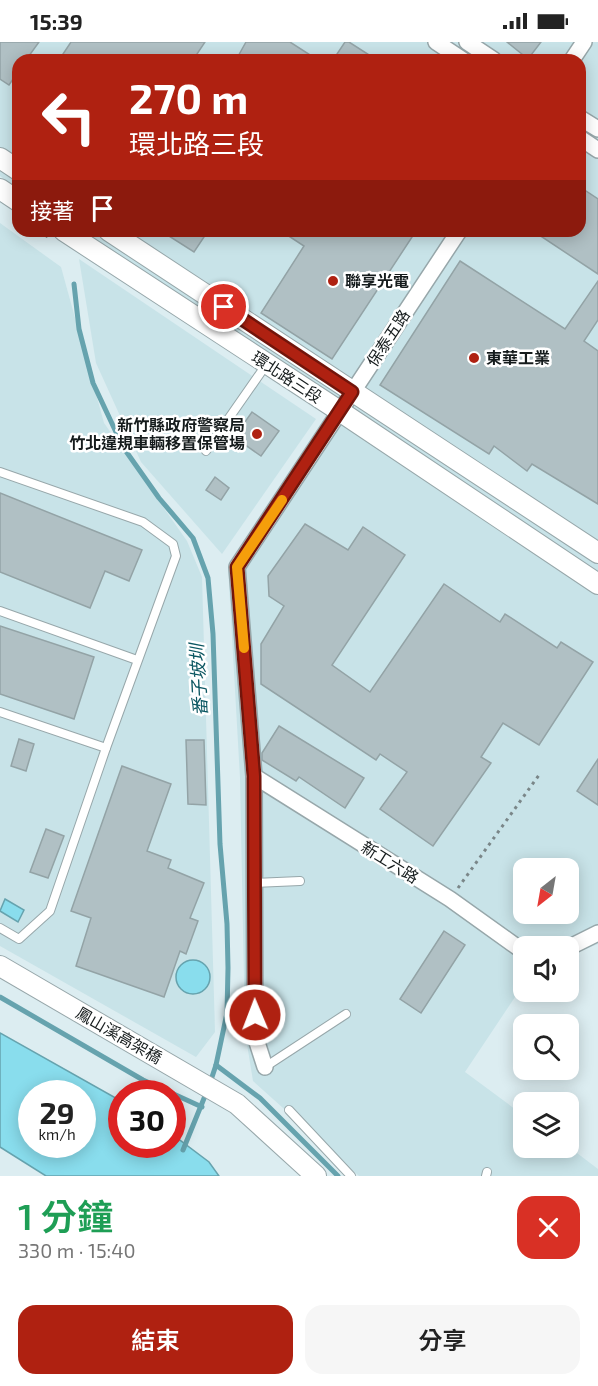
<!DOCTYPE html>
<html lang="zh-TW">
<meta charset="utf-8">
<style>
body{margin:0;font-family:"Exo 2","Noto Sans TC",sans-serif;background:#f6f6f6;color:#222;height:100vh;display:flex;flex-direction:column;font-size:22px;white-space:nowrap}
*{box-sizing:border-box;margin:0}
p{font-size:20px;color:#767676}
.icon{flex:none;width:33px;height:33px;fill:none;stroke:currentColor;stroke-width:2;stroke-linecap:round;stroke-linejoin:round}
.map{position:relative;height:1134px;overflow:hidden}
.side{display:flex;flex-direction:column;background:#fff;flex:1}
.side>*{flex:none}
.top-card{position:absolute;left:12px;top:12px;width:574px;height:183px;border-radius:18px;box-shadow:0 3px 15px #0003;background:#af2111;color:#fff;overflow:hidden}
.needle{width:39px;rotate:211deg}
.controls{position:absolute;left:513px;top:816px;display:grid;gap:12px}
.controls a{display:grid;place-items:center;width:66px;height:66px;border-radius:12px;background:#fff;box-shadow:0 3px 15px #0003;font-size:30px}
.speed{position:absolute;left:18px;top:1038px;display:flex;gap:12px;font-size:30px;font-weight:700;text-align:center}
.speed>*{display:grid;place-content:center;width:78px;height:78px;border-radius:50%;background:#fff;box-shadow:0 3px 15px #0003;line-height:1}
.speed small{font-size:15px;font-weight:400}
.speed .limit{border:9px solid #d22;background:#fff;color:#111}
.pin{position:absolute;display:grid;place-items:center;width:51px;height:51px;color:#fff;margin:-26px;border:3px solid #fff;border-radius:50%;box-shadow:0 2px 6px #0007}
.me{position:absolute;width:66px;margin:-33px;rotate:359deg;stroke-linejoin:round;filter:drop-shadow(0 0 4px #0008)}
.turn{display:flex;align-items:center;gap:21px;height:126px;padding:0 18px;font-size:27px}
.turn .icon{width:78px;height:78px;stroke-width:2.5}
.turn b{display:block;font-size:42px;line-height:51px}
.then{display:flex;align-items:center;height:57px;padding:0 18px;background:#0003;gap:12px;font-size:22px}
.round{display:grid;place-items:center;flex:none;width:63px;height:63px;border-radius:18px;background:#f6f6f6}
.headline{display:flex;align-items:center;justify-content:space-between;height:102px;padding:0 18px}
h1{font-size:36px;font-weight:600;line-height:45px;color:#1e9e55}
.primary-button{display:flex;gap:12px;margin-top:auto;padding:12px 18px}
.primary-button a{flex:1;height:69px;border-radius:18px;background:#af2111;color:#fff;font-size:24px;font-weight:600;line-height:69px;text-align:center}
.primary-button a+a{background:#f6f6f6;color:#222}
.status{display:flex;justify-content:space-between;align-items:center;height:42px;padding:0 30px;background:#fff;direction:ltr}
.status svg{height:16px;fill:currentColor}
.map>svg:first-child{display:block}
.built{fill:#c8e3e8;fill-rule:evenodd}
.water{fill:#89dded;stroke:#66a3ae;stroke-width:1.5;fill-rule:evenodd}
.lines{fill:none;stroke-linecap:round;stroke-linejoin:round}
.stream{stroke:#66a3ae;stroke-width:5}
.building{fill:#b0c0c4;stroke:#93a3a6;stroke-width:1.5}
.service-casing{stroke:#97a7aa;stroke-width:10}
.minor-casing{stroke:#97a7aa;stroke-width:18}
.tertiary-casing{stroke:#97a7aa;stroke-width:22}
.path{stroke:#7a8688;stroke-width:3;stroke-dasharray:3 4.5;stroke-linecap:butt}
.service{stroke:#fff;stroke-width:8}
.minor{stroke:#fff;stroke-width:15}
.tertiary{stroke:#fff;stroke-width:20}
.route-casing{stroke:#72150b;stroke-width:15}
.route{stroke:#af2111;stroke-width:10}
.slow{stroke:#f59e0b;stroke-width:10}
.poi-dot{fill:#af2111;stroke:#fff;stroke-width:2}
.labels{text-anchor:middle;stroke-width:5;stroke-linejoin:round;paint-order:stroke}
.poi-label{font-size:16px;font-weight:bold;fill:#151b1c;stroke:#fff;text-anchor:start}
.street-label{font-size:16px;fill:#151b1c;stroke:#fff}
.water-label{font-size:18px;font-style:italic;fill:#0c5762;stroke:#fff}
</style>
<div class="status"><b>15:39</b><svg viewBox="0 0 49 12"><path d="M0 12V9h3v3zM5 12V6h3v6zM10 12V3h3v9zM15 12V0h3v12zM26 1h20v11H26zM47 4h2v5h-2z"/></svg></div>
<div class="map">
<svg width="598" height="1134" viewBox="0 0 598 1134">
<rect width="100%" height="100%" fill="#dcedf1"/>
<g class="built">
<path d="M0,0H598V902L569,914L568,904H524L523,943L465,1030L523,1073L524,1106L569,1105L598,1127V1134H359L253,1039L245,990L240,736L228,524L336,359L82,189H580V18H18V146L0,134ZM524,826H568V872H524Z"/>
<polygon points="0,181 61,225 104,381 187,499 202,535 215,990 196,1015 0,904"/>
<polygon points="79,217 316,377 222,512 141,420 96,321"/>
</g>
<g class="water">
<polygon points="5,857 24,868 18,880 0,869"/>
<circle cx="193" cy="935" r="17"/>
<path d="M0,991L121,1059L122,1102H172L173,1093L209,1120L219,1134H46L0,1105ZM32,1052H82V1102H32Z"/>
</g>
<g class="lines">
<g class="stream">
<polyline points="74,242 79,287 93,341 123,405 159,456 193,496 208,536 213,592 220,802 227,882 228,926 227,971 216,1023 210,1041"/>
<polyline points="0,955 143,1038 202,1065"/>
<polyline points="216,1023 260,1056 338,1134"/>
<polyline points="183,1108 207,1049"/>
</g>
</g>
<g class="building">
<polygon points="0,0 39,0 26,18 18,18 18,30 9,43 0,37"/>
<polygon points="71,0 205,0 193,18 59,18"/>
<polygon points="246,0 290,0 318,18 236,18"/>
<polygon points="345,0 349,0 377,18 333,18"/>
<polygon points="507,0 541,0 528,17"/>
<polygon points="580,145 598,157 598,232 533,189 580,189"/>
<polygon points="161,189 208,189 194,210"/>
<polygon points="281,189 416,189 332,317 261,271 304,204"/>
<polygon points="460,219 565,287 598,239 598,278 584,299 598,309 598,462 532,422 527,429 494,404 489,412 380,343"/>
<polygon points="252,370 279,389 261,414 234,395"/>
<polygon points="215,435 229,446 221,458 206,448"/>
<polygon points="0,451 142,508 129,539 105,529 90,566 0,530"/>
<polygon points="305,482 348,508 363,485 405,513 332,623 370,650 444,542 500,580 505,572 557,606 561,600 593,620 539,703 503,681 481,715 491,721 433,804 380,767 407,730 380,712 376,718 261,642 261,602 284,564 269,554 268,534"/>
<polygon points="0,584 94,615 74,677 0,652"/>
<polygon points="279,684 364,736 345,766 299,735 296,739 262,718 262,711"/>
<polygon points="19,697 34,702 26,729 11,724"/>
<polygon points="186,698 204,698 206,763 188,762"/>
<polygon points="598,717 598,763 577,749"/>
<polygon points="122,724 171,742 147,809 171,818 168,826 204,841 190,876 198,879 186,912 180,909 164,955 76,924 91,876 71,869"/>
<polygon points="46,787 64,794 48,836 30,830"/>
<polygon points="444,889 465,903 421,971 400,957"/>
</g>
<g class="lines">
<defs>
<g id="service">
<polyline points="206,409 266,323"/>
<polyline points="0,430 143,480 173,502 176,514 106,706 50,869 19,897 0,886"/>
<polyline points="0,569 137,618"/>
<polyline points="0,670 106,706"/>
<polyline points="254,841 300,839"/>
<polyline points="265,1025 346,972"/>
<polyline points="289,1068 351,1134"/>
<polyline points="486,1134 487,1130"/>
</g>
<g id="minor">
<polyline points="436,0 463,18"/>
<polyline points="467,0 494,18"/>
<polyline points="572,18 584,0"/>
<polyline points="580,76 598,87"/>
<polyline points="580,96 598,108"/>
<polyline points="254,734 450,857 524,910"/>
<polyline points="568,906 598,891"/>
<polyline points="265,1025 255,994 254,734 237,525 459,189"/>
</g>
<g id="tertiary">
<polyline points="0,116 18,128"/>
<polyline points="0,147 18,159"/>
<polyline points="64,189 341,370 598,542"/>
<polyline points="109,189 598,511"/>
<polyline points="0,924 237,1062 316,1134"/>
</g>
</defs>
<use href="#service" class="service-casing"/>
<use href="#minor" class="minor-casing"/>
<use href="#tertiary" class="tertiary-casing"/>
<g class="path">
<polyline points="39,189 48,195"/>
<polyline points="458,846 539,733"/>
</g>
<use href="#service" class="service"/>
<use href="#minor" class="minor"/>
<use href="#tertiary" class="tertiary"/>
</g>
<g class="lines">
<defs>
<polyline id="route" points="224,265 352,350 237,525 254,734 255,973"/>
</defs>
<use href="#route" class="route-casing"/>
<use href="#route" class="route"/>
<polyline class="slow" points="244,606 237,525 282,458"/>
</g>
<g class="poi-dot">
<circle cx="333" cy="239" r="6"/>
<circle cx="474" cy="316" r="6"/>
<circle cx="257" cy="392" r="6"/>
</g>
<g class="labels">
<g class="poi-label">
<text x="345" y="245">聯享光電</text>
<text x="486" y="322">東華工業</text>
<text x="245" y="389" text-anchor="end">新竹縣政府警察局<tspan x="245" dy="18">竹北違規車輛移置保管場</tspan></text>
</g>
<g class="street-label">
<text transform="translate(388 296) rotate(-57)" y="6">保泰五路</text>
<text transform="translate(287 335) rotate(33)" y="6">環北路三段</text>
<text transform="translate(390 820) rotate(32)" y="6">新工六路</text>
<text transform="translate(119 993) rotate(30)" y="6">鳳山溪高架橋</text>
</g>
<g class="water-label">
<text transform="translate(199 638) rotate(-93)" y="6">番子坡圳</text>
</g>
</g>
</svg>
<div class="controls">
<a><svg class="needle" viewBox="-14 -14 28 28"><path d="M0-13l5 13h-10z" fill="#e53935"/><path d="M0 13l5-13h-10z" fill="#767676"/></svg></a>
<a><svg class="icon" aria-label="sound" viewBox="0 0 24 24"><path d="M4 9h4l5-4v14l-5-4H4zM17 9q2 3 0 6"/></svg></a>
<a><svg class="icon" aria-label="search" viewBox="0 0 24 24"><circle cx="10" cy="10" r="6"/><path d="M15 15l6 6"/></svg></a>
<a><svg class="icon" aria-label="layers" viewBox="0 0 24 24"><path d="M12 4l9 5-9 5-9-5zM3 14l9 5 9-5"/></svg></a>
</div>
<div class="speed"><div>29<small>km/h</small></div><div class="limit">30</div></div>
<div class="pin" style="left:224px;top:265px;background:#d93025"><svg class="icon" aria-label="arrive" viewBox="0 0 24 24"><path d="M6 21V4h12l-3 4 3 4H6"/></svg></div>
<svg class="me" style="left:255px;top:973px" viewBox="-20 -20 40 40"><circle r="17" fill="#af2111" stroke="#fff" stroke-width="3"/><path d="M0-11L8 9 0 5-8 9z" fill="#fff"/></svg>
<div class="top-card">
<div class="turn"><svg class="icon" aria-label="left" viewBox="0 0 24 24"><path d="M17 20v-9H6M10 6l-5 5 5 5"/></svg><div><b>270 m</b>環北路三段</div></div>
<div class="then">接著<svg class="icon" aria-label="arrive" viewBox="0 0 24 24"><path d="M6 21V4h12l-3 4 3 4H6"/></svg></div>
</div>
</div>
<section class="side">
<div class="headline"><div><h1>1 分鐘</h1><p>330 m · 15:40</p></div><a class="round" style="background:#d93025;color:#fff"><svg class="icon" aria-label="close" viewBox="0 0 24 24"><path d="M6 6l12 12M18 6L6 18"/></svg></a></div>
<div class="primary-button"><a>結束</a><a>分享</a></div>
</section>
